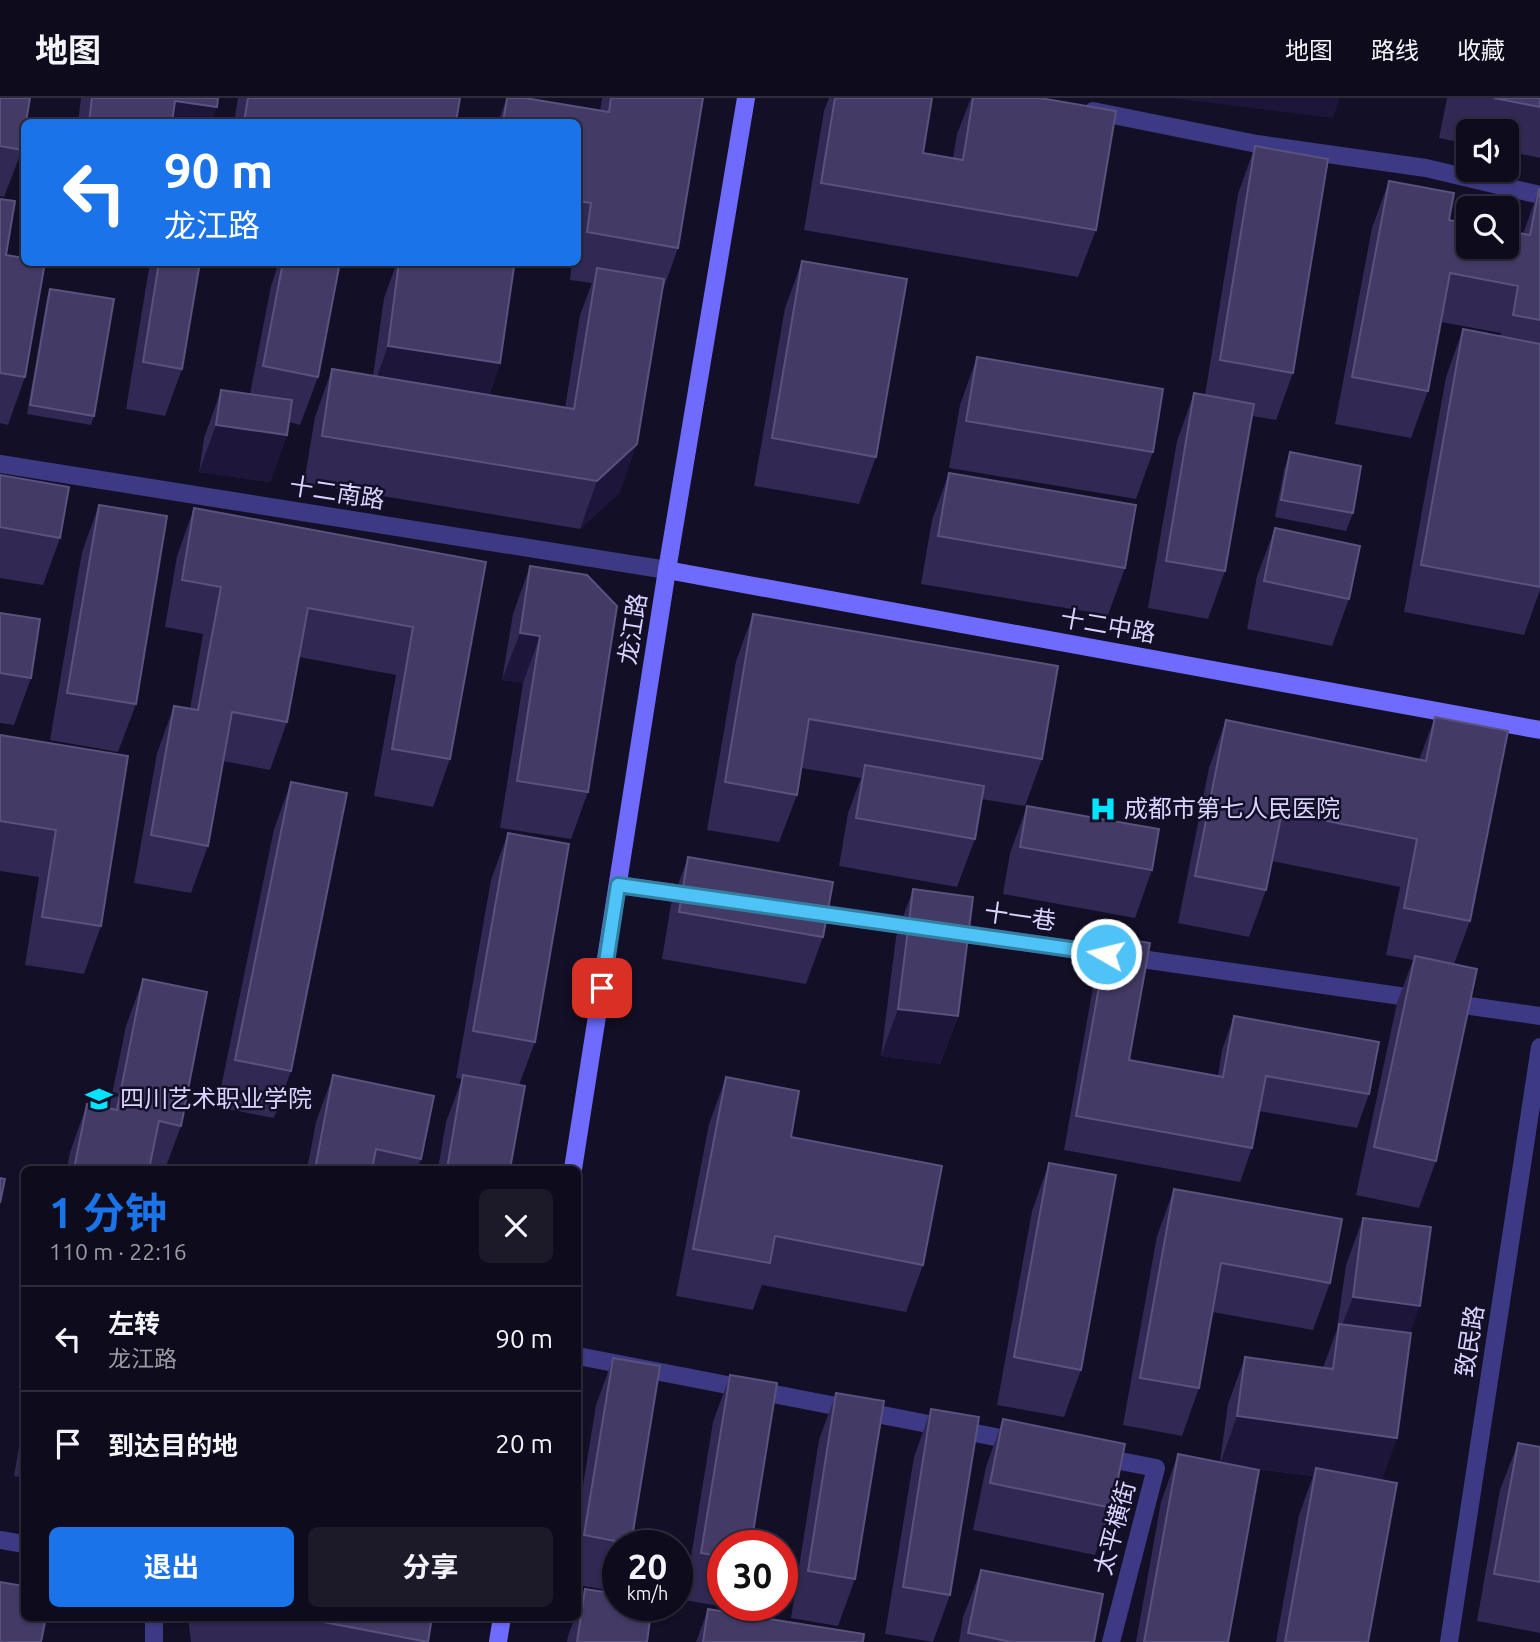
<!DOCTYPE html>
<html lang="zh">
<meta charset="utf-8">
<style>
body{margin:0;font-family:Ubuntu,"Noto Sans SC",sans-serif;background:#1c1929;color:#f1f3f6;height:100vh;display:flex;flex-direction:column;font-size:26px;white-space:nowrap}
*{box-sizing:border-box;margin:0}
p{font-size:23px;color:#9b9ba3}
.icon{flex:none;width:38px;height:38px;fill:none;stroke:currentColor;stroke-width:2;stroke-linecap:round;stroke-linejoin:round}
.map{position:relative;flex:1;overflow:hidden}
.side{position:absolute;left:21px;top:1068px;width:560px;height:455px;display:flex;flex-direction:column;background:#0e0b1c;border-radius:10px;box-shadow:0 2px 5px #0004,0 0 0 2px #2e2b3b}
.side>*{flex:none}
.guide{position:absolute;left:21px;top:21px;width:560px;height:147px;border-radius:10px;box-shadow:0 2px 5px #0004,0 0 0 2px #2e2b3b;background:#1a73e8;color:#fff;overflow:hidden}
.tools{position:absolute;left:1456px;top:21px;display:grid;gap:14px}
.tools a{display:grid;place-items:center;width:63px;height:63px;border-radius:10px;background:#0e0b1c;box-shadow:0 2px 5px #0004,0 0 0 2px #2e2b3b;font-size:35px}
.speed{position:absolute;left:602px;top:1432px;display:flex;gap:14px;font-size:35px;font-weight:700;text-align:center}
.speed>*{display:grid;place-content:center;width:91px;height:91px;border-radius:50%;background:#0e0b1c;box-shadow:0 2px 5px #0004,0 0 0 2px #2e2b3b;line-height:1}
.speed small{font-size:18px;font-weight:400}
.speed .limit{border:10px solid #d22;background:#fff;color:#111}
.pin{position:absolute;display:grid;place-items:center;width:60px;height:60px;color:#fff;margin:-30px;border-radius:14px;box-shadow:0 4px 10px #0006}
.me{position:absolute;width:77px;margin:-38px;rotate:278deg;stroke-linejoin:round;filter:drop-shadow(0 0 5px #0008)}
.turn{display:flex;align-items:center;gap:24px;height:147px;padding:0 28px;font-size:32px}
.turn .icon{width:91px;height:91px;stroke-width:2.5}
.turn b{display:block;font-size:49px;line-height:60px}
.round{display:grid;place-items:center;flex:none;width:74px;height:74px;border-radius:10px;background:#1c1929}
.headline{display:flex;align-items:center;justify-content:space-between;height:119px;padding:0 28px}
h1{font-size:42px;font-weight:700;line-height:52px;color:#1a73e8}
.primary-button{display:flex;gap:14px;margin-top:auto;padding:14px 28px}
.primary-button a{flex:1;height:80px;border-radius:10px;background:#1a73e8;color:#fff;font-size:28px;font-weight:700;line-height:80px;text-align:center}
.primary-button a+a{background:#1c1929;color:#f1f3f6}
ul{padding:0;list-style:none}
li{display:flex;align-items:center;gap:21px;height:105px;padding:0 28px;border-top:2px solid #2e2b3b}
li div{flex:1}
li b{display:block;font-size:26px}
li em{font-style:normal}
header{display:flex;align-items:center;gap:42px;box-sizing:border-box;height:98px;padding:0 35px;background:#0e0b1c;border-bottom:2px solid #2e2b3b}
header strong{font-size:33px}
nav{display:flex;gap:38px;margin-inline-start:auto;font-size:24px}
.map>svg:first-child{display:block}
.lines{fill:none;stroke-linecap:round;stroke-linejoin:round}
.street{stroke:#3d3a85;stroke-width:18}
.secondary{stroke:#6f6bff;stroke-width:18}
.wall{fill:#312854}
.shaded-wall{fill:#1d163a}
.building{fill:#433a66;stroke:#5a527e;stroke-width:2}
.route-casing{stroke:#337fa1;stroke-width:18}
.route{stroke:#4fc3f7;stroke-width:12}
.labels{text-anchor:middle;stroke-width:5;stroke-linejoin:round;paint-order:stroke}
.street-label{font-size:24px;fill:#d9d4ff;stroke:#130f26}
.poi-label{font-size:24px;fill:#d9d4ff;stroke:#130f26;text-anchor:start}
</style>
<header>
<strong>地图</strong>
<nav><a>地图</a><a>路线</a><a>收藏</a></nav>
</header>
<div class="map">
<svg width="1540" height="1544" viewBox="0 0 1540 1544">
<rect width="100%" height="100%" fill="#130f26"/>
<g class="lines">
<g class="street">
<polyline points="1093,13 1257,46 1426,70 1540,97"/>
<polyline points="0,366 667,472"/>
<polyline points="618,787 697,798"/>
<polyline points="805,813 1540,918"/>
<polyline points="578,1258 1021,1344"/>
<polyline points="1100,1359 1156,1370 1111,1544"/>
<polyline points="0,1442 24,1446"/>
<polyline points="154,1519 154,1544"/>
<polyline points="1449,1544 1540,949"/>
</g>
<g class="secondary">
<polyline points="667,472 1540,632"/>
<polyline points="573,1071 667,472 746,0"/>
<polyline points="498,1544 502,1519"/>
</g>
</g>
<g class="wall">
<polygon points="0,0 22,52 4,99 0,98"/>
<polygon points="81,0 218,0 211,24 78,24"/>
<polygon points="238,0 460,0 456,24 234,24"/>
<polygon points="507,0 525,0 600,13 602,0 703,0 678,150 663,192 620,394 580,431 304,385 315,319 332,271 373,278 384,200 397,164 480,164 500,265 489,297 565,310 580,217 592,185 570,182 572,164 578,164 578,24 498,24"/>
<polygon points="829,0 932,0 923,55 953,60 957,36 971,0 1040,0 1096,132 1078,179 804,132 824,13"/>
<polygon points="1447,0 1540,0 1540,60 1507,53 1507,33 1468,33 1468,46 1439,40"/>
<polygon points="1255,48 1293,275 1276,322 1252,318 1225,473 1208,521 1148,510 1177,343 1194,295 1205,297 1238,96"/>
<polygon points="1389,83 1449,122 1523,136 1539,91 1540,91 1540,492 1524,537 1404,514 1446,279 1463,231 1500,238 1501,235 1441,224 1428,293 1411,340 1335,326 1372,130"/>
<polygon points="0,101 6,157 25,279 8,327 0,325"/>
<polygon points="802,163 876,359 859,406 754,388 785,210"/>
<polygon points="150,164 200,164 182,271 165,318 126,311"/>
<polygon points="279,164 340,164 318,279 300,327 289,324 287,337 270,384 199,374 204,340 221,292 250,296 271,188"/>
<polygon points="50,191 94,318 91,327 27,316 47,200"/>
<polygon points="977,259 1153,354 1136,401 949,370 960,307"/>
<polygon points="1290,354 1353,415 1346,433 1275,419 1284,372"/>
<polygon points="949,375 1125,470 1108,517 921,486 932,422"/>
<polygon points="0,377 60,440 43,487 0,480"/>
<polygon points="99,407 136,606 118,654 50,642 82,454"/>
<polygon points="194,410 486,464 450,661 433,709 374,698 396,577 299,559 287,624 270,672 223,663 208,748 191,795 134,785 157,655 174,608 190,611 203,536 165,529 177,458"/>
<polygon points="1275,430 1349,501 1332,548 1247,531 1257,478"/>
<polygon points="530,468 588,694 571,741 500,730 523,585 502,582 513,516"/>
<polygon points="0,515 31,580 14,627 0,625"/>
<polygon points="753,516 1042,661 1025,708 981,701 975,741 957,789 839,768 848,715 861,680 801,670 797,697 779,744 707,732 736,563"/>
<polygon points="1435,619 1470,823 1454,866 1436,1063 1419,1110 1356,1097 1397,905 1413,862 1386,857 1400,789 1272,763 1266,792 1249,839 1178,825 1209,670 1226,622 1419,662"/>
<polygon points="0,637 128,658 101,828 84,876 25,867 39,779 0,773"/>
<polygon points="291,684 291,973 274,1020 217,1009 274,731"/>
<polygon points="1027,708 1152,772 1135,820 1003,796 1010,755"/>
<polygon points="508,735 535,944 519,987 510,1071 438,1071 446,1024 462,981 456,980 491,782"/>
<polygon points="688,759 823,839 806,886 662,861 671,806"/>
<polygon points="913,791 958,918 940,966 881,958 896,839"/>
<polygon points="1108,838 1129,962 1218,978 1222,952 1234,918 1369,996 1357,1030 1259,1013 1252,1050 1240,1084 1064,1052 1096,872"/>
<polygon points="143,881 181,1028 165,1071 67,1071 70,1054 87,1006 109,1011 126,928"/>
<polygon points="333,977 421,1061 417,1071 307,1071 316,1024"/>
<polygon points="726,979 791,1039 923,1167 906,1214 762,1187 753,1212 676,1198 709,1026"/>
<polygon points="1049,1065 1081,1272 1064,1319 997,1307 1032,1113"/>
<polygon points="1174,1091 1330,1185 1313,1232 1212,1214 1199,1290 1182,1338 1123,1327 1157,1138"/>
<polygon points="1363,1120 1410,1235 1382,1382 1368,1544 1276,1544 1299,1417 1313,1378 1248,1370 1228,1544 1136,1544 1161,1404 1178,1356 1220,1364 1228,1306 1245,1259 1323,1270 1337,1231 1346,1167"/>
<polygon points="613,1260 631,1446 630,1447 618,1447 618,1481 613,1493 578,1487 578,1418 596,1307"/>
<polygon points="730,1277 723,1447 723,1507 732,1507 731,1510 684,1502 713,1324"/>
<polygon points="836,1295 855,1481 838,1528 791,1520 819,1342"/>
<polygon points="931,1311 950,1497 933,1544 885,1536 914,1359"/>
<polygon points="24,1319 24,1380 14,1378"/>
<polygon points="1003,1321 1112,1410 1095,1457 973,1432 986,1369"/>
<polygon points="1518,1345 1540,1349 1540,1535 1477,1523 1500,1392"/>
<polygon points="981,1472 1094,1544 959,1544 963,1519"/>
<polygon points="585,1491 647,1544 567,1544 568,1538 575,1519 578,1519 578,1512"/>
<polygon points="708,1511 863,1544 696,1544"/>
<polygon points="188,1519 432,1519 428,1544 191,1544"/>
</g>
<g class="shaded-wall">
<polygon points="1172,0 1340,0 1333,20"/>
<polygon points="175,3 217,9 211,24 167,24"/>
<polygon points="388,248 500,265 483,312 371,295"/>
<polygon points="216,327 287,337 270,384 199,374"/>
<polygon points="637,346 620,394 580,431 597,383"/>
<polygon points="520,535 540,538 523,585 502,582"/>
<polygon points="898,911 958,918 940,966 881,958"/>
<polygon points="1353,1199 1420,1208 1403,1255 1337,1240"/>
<polygon points="1237,1318 1397,1340 1380,1388 1316,1370 1313,1378 1220,1366"/>
</g>
<g class="building">
<polygon points="0,0 30,0 26,24 24,24 24,35 22,52 0,48"/>
<polygon points="92,0 218,0 217,9 175,3 172,24 89,24"/>
<polygon points="248,0 460,0 456,24 244,24"/>
<polygon points="507,0 525,0 609,14 611,0 703,0 678,150 587,134 591,105 578,103 578,24 503,24"/>
<polygon points="835,0 932,0 923,55 963,62 973,0 1040,0 1116,13 1096,132 821,85"/>
<polygon points="1494,0 1540,0 1540,9"/>
<polygon points="1255,48 1328,61 1293,275 1220,262"/>
<polygon points="1389,83 1454,95 1449,122 1468,126 1468,149 1507,149 1507,133 1530,137 1539,91 1540,91 1540,222 1513,217 1518,188 1450,175 1428,293 1352,279"/>
<polygon points="0,101 15,103 6,157 24,160 24,164 45,164 25,279 0,275"/>
<polygon points="802,163 907,181 876,359 772,340"/>
<polygon points="159,164 200,164 182,271 143,264"/>
<polygon points="283,164 340,164 318,279 263,268"/>
<polygon points="399,164 480,164 514,169 500,265 388,248"/>
<polygon points="597,170 664,181 637,346 597,383 322,338 332,271 574,311"/>
<polygon points="50,191 114,201 94,318 30,307"/>
<polygon points="1463,231 1540,246 1540,489 1421,467"/>
<polygon points="977,259 1163,291 1153,354 966,323"/>
<polygon points="221,292 292,302 287,337 216,327"/>
<polygon points="1194,295 1254,306 1225,473 1166,463"/>
<polygon points="1290,354 1361,368 1353,415 1281,402"/>
<polygon points="949,375 1136,407 1125,470 938,438"/>
<polygon points="0,377 69,389 60,440 0,429"/>
<polygon points="99,407 167,418 136,606 67,595"/>
<polygon points="194,410 486,464 450,661 392,651 413,529 308,510 287,624 232,614 208,748 151,737 174,608 198,612 221,489 182,482"/>
<polygon points="1275,430 1360,448 1349,501 1264,483"/>
<polygon points="530,468 587,477 617,508 588,694 517,683 540,538 520,535"/>
<polygon points="0,515 40,521 31,580 0,575"/>
<polygon points="753,516 1058,568 1042,661 809,621 797,697 725,684"/>
<polygon points="1435,619 1508,633 1470,823 1404,810 1417,741 1282,714 1266,792 1195,778 1226,622 1426,663"/>
<polygon points="0,637 128,658 101,828 42,819 56,732 0,723"/>
<polygon points="865,667 984,688 975,741 856,720"/>
<polygon points="291,684 347,695 291,973 235,962"/>
<polygon points="1027,708 1159,731 1152,772 1020,749"/>
<polygon points="508,735 569,746 535,944 473,933"/>
<polygon points="688,759 833,784 823,839 679,814"/>
<polygon points="913,791 973,799 958,918 898,911"/>
<polygon points="1108,838 1150,845 1129,962 1223,979 1234,918 1379,944 1369,996 1266,978 1252,1050 1076,1018"/>
<polygon points="1415,858 1477,871 1436,1063 1374,1049"/>
<polygon points="143,881 207,894 181,1028 159,1023 149,1071 74,1071 87,1006 117,1012"/>
<polygon points="333,977 434,998 421,1061 376,1051 372,1071 315,1071"/>
<polygon points="463,977 525,988 510,1071 447,1071"/>
<polygon points="726,979 799,993 791,1039 942,1068 923,1167 775,1138 770,1165 693,1151"/>
<polygon points="1049,1065 1116,1077 1081,1272 1014,1259"/>
<polygon points="0,1080 5,1081 0,1105"/>
<polygon points="1174,1091 1342,1121 1330,1185 1221,1165 1199,1290 1140,1280"/>
<polygon points="1363,1120 1431,1129 1420,1208 1353,1199"/>
<polygon points="1339,1226 1411,1235 1397,1340 1237,1318 1245,1259 1333,1271"/>
<polygon points="613,1260 660,1268 631,1446 584,1437"/>
<polygon points="730,1277 777,1285 751,1447 723,1447 723,1459 701,1455"/>
<polygon points="836,1295 884,1303 855,1481 808,1473"/>
<polygon points="931,1311 979,1319 950,1497 903,1489"/>
<polygon points="1003,1321 1125,1346 1112,1410 990,1385"/>
<polygon points="1518,1345 1540,1349 1540,1484 1494,1476"/>
<polygon points="1178,1356 1259,1372 1228,1544 1144,1544"/>
<polygon points="1316,1370 1397,1385 1368,1544 1285,1544"/>
<polygon points="981,1472 1103,1496 1094,1544 1011,1544 968,1535"/>
<polygon points="0,1484 24,1488 24,1519 46,1519 41,1544 0,1544"/>
<polygon points="585,1491 618,1496 618,1507 652,1507 647,1544 577,1544"/>
<polygon points="708,1511 864,1536 863,1544 703,1544"/>
<polygon points="297,1519 432,1519 428,1544"/>
</g>
<g class="lines">
<defs>
<polyline id="route" points="602,890 618,787 1106,856"/>
</defs>
<use href="#route" class="route-casing"/>
<use href="#route" class="route"/>
</g>
<defs>
<symbol id="hospital-bare" viewBox="-9 -9 18 18"><path d="M-5-5h3v3.5h4V-5h3V5h-3V1.5h-4V5h-3Z" fill="#00e5ff" stroke="#130f26" stroke-width="2.5" paint-order="stroke"/></symbol>
<symbol id="university-bare" viewBox="-9 -9 18 18"><path d="M0-5L7-2L0 1L-7-2ZM-4 1L0 2.5L4 1V4Q0 6-4 4Z" fill="#00e5ff" stroke="#130f26" stroke-width="2.5" paint-order="stroke"/></symbol>
</defs>
<g fill-rule="evenodd">
<use href="#hospital-bare" x="1084" y="692" width="38" height="38"/>
<use href="#university-bare" x="80" y="982" width="38" height="38"/>
</g>
<g class="labels">
<g class="street-label">
<text transform="translate(337 395) rotate(9)" y="8">十二南路</text>
<text transform="translate(1108 528) rotate(10)" y="8">十二中路</text>
<text transform="translate(633 531) rotate(-81)" y="8">龙江路</text>
<text transform="translate(1020 819) rotate(8)" y="8">十一巷</text>
<text transform="translate(1470 1243) rotate(-81)" y="8">致民路</text>
<text transform="translate(1115 1430) rotate(-75)" y="8">太平横街</text>
</g>
<g class="poi-label">
<text x="1124" y="719">成都市第七人民医院</text>
<text x="120" y="1009">四川艺术职业学院</text>
</g>
</g>
</svg>
<div class="tools">
<a><svg class="icon" aria-label="sound" viewBox="0 0 24 24"><path d="M4 9h4l5-4v14l-5-4H4zM17 9q2 3 0 6"/></svg></a>
<a><svg class="icon" aria-label="search" viewBox="0 0 24 24"><circle cx="10" cy="10" r="6"/><path d="M15 15l6 6"/></svg></a>
</div>
<div class="speed"><div>20<small>km/h</small></div><div class="limit">30</div></div>
<div class="pin" style="left:602px;top:890px;background:#d93025"><svg class="icon" aria-label="arrive" viewBox="0 0 24 24"><path d="M6 21V4h12l-3 4 3 4H6"/></svg></div>
<svg class="me" style="left:1106px;top:856px" viewBox="-20 -20 40 40"><circle r="17" fill="#4fc3f7" stroke="#fff" stroke-width="3"/><path d="M0-11L8 9 0 5-8 9z" fill="#fff"/></svg>
<div class="guide">
<div class="turn"><svg class="icon" aria-label="left" viewBox="0 0 24 24"><path d="M17 20v-9H6M10 6l-5 5 5 5"/></svg><div><b>90 m</b>龙江路</div></div>
</div>
<section class="side">
<div class="headline"><div><h1>1 分钟</h1><p>110 m · 22:16</p></div><a class="round"><svg class="icon" aria-label="close" viewBox="0 0 24 24"><path d="M6 6l12 12M18 6L6 18"/></svg></a></div>
<ul>
<li><svg class="icon" aria-label="left" viewBox="0 0 24 24"><path d="M17 20v-9H6M10 6l-5 5 5 5"/></svg><div><b>左转</b><p>龙江路</p></div><em>90 m</em></li>
<li><svg class="icon" aria-label="arrive" viewBox="0 0 24 24"><path d="M6 21V4h12l-3 4 3 4H6"/></svg><div><b>到达目的地</b></div><em>20 m</em></li>
</ul>
<div class="primary-button"><a>退出</a><a>分享</a></div>
</section>
</div>
